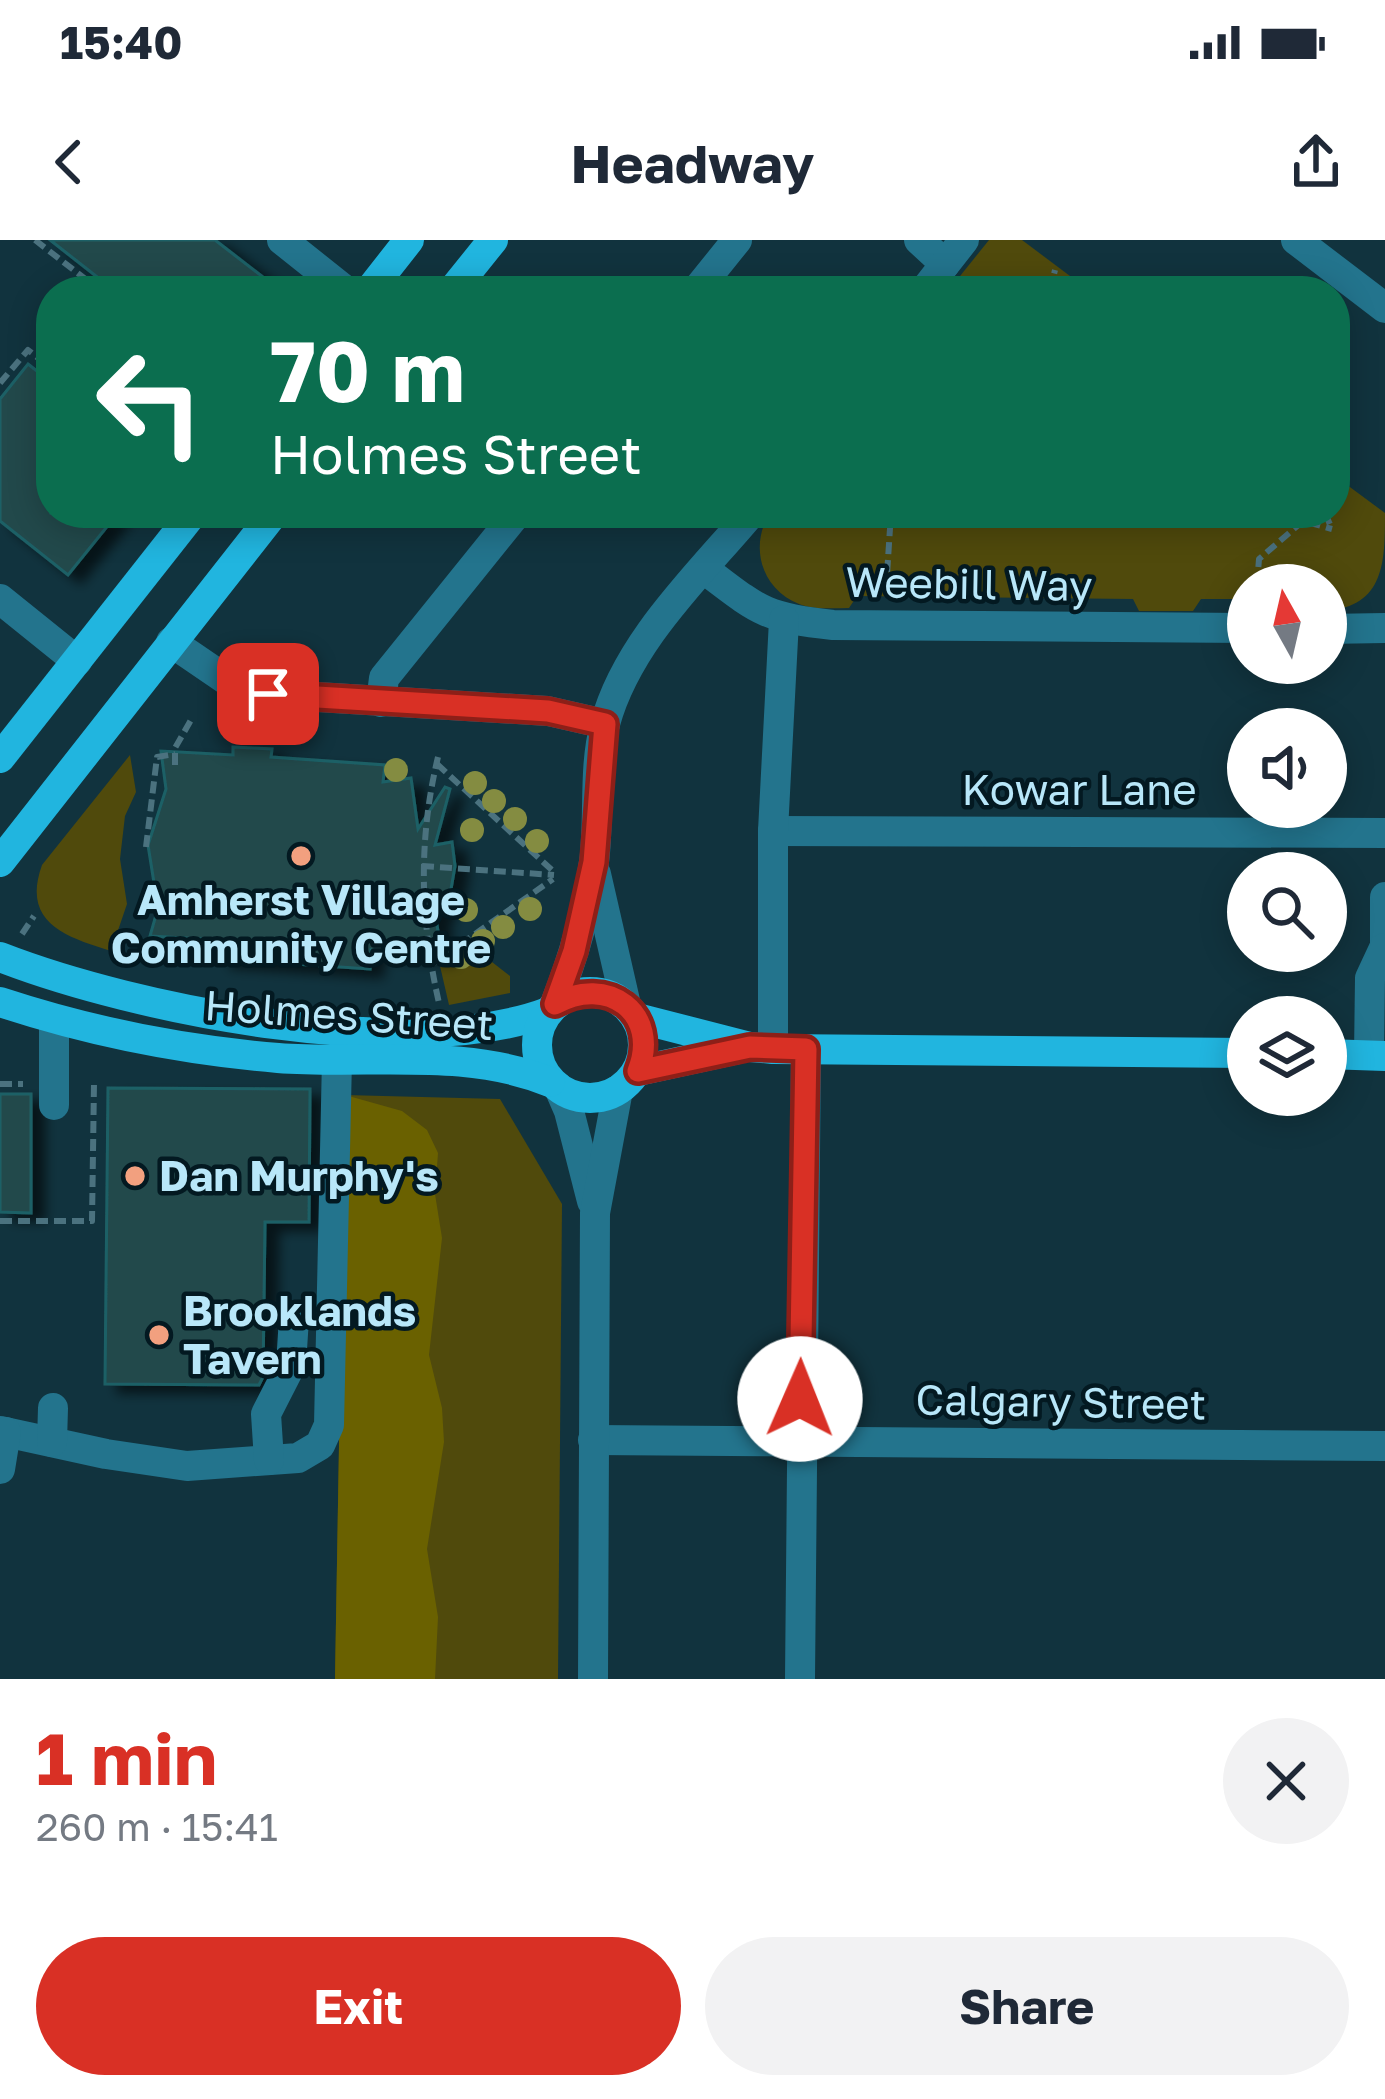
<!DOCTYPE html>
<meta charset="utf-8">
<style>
body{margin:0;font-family:"Golos Text",sans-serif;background:#f2f2f3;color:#1f2937;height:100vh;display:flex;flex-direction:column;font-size:45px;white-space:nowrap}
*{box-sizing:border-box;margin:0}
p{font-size:39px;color:#747a83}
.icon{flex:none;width:66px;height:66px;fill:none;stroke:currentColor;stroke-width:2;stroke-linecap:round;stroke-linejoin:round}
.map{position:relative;height:1439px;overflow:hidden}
.panel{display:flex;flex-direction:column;background:#fff;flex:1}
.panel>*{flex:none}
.top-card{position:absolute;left:36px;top:36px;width:1314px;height:252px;border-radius:48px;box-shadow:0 6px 30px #0003;background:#0b6e4f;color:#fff;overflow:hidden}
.needle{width:78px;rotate:352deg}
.fabs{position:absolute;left:1227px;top:324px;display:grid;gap:24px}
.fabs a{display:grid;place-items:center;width:120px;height:120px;border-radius:50%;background:#fff;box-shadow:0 6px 30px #0003;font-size:60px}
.pin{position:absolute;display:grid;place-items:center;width:102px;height:102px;color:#fff;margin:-51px;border-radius:24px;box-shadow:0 6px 18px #0006}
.me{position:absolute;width:132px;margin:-66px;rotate:1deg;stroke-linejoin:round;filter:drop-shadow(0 0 9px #0008)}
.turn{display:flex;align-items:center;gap:42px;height:252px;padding:0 36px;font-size:54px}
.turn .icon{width:156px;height:156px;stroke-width:2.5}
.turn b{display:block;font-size:84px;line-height:102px}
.round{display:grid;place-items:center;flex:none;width:126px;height:126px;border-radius:63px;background:#f2f2f3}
.summary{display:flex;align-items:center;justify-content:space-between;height:204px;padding:0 36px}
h1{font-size:72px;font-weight:700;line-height:90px;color:#d93025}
.primary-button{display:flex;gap:24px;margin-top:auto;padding:24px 36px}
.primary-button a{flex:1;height:138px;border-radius:72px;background:#d93025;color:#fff;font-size:48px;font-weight:700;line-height:138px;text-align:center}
.primary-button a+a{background:#f2f2f3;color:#1f2937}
.status{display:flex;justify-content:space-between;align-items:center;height:84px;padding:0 60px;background:#fff;direction:ltr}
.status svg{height:33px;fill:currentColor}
header{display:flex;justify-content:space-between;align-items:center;height:156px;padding:0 36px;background:#fff;font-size:54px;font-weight:700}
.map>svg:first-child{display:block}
.green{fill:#504a0c}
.forest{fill:#6a6100}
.building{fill:#22484c;stroke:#1e6166;stroke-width:3;filter:url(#shadow)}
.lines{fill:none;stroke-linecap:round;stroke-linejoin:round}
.path{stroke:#4b727f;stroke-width:6;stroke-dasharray:12 6;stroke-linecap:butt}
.minor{stroke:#23748d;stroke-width:30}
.major{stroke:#21b5df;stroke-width:30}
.tree{fill:#848c41}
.route-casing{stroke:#8d1f18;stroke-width:30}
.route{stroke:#d93025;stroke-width:21}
.poi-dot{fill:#f2a07f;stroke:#031921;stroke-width:4.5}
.labels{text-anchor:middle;stroke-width:9;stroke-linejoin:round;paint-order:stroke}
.street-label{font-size:42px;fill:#b8e7f9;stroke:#031921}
.poi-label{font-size:42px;font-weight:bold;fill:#b8e7f9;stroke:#031921;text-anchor:start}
</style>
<div class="status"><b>15:40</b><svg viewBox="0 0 49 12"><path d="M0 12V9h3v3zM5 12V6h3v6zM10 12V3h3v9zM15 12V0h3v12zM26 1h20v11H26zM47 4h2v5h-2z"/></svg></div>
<header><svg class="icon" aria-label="back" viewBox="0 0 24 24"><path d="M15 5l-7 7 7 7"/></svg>Headway<svg class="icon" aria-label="share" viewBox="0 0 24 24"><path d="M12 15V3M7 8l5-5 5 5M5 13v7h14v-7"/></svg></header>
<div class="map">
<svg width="1385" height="1439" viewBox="0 0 1385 1439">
<defs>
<filter id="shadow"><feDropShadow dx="13" dy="8" stdDeviation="6" flood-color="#0009"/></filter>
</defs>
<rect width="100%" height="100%" fill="#11333e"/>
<g class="green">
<polygon points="989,0 1022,0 1090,51 948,51"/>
<path d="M1335,236L1385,273C1385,322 1385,366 1326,371V345H1248V359H1201L1193,371H1139L1133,359L857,356L849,368C832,368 815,370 799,364C761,349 749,306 770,273H1335Z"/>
<path d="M130,515L136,552L125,576L120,619L127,664L111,711C66,697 21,683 42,625Z"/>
<polygon points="470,705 510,736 510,753 449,765 440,726"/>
<polygon points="345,855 500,859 562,964 558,1439 335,1439"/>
</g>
<polygon class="forest" points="345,855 402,871 427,890 438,913 435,954 442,998 429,1115 442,1168 444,1202 427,1309 438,1377 435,1439 335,1439"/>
<g class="building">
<polygon points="50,0 215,0 281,51 115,51"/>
<polygon points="28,124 51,142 51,273 118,273 68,335 0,281 0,159"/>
<polygon points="233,507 272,509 271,517 385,525 383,542 411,538 418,589 445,547 450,549 435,605 452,602 455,626 451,649 436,679 442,716 371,710 370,729 218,719 219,700 150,696 158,668 148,605 166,549 161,511 233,515"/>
<polygon points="108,848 310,849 309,982 265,982 263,1137 259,1145 105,1144"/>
<polygon points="0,854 31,854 31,973 0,972"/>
</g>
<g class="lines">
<g class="path">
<polyline points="35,0 101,51"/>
<polyline points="1050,51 1055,30"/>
<polyline points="0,143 28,110 51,128"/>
<polyline points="1335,250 1344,244"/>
<polyline points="1325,273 1332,289"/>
<polyline points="1257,345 1259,319 1303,281 1332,289"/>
<polyline points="886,350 891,273"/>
<path d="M438,517C418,600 420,680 439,763"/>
<polyline points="437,524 554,632"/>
<polyline points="175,525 175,508 191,480"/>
<polyline points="146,607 157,517 175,514"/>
<polyline points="422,626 554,635"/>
<polyline points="22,694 34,676"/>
<polyline points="431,725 553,639"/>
<polyline points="0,844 23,844"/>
<polyline points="0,981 92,981 94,843"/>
</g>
<g class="minor">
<polyline points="282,0 346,51"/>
<polyline points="919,0 945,24"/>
<polyline points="1296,0 1385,68"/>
<polyline points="696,51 737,0"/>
<polyline points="924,51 964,0"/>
<path d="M704,329C758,370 764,378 833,385L1248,388"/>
<polyline points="0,359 77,421"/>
<polyline points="1326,389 1385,388"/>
<polyline points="171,402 234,445 268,454 548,471 605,484"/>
<polyline points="381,462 384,438 517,273"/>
<polyline points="773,591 1385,593"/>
<polyline points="596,634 626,765"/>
<polyline points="1385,657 1385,711"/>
<path d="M555,764C573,719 587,669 594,622C600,576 593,529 605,484C627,402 698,336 751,273"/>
<polyline points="54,780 54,865"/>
<polyline points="773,809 773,591 784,380"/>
<polyline points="1369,815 1370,738 1384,708"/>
<polyline points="559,848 569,871 592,961"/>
<polyline points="0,1191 106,1214 187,1226 298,1218 320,1205 329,1185 337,819"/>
<polyline points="593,1200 1385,1206"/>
<polyline points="52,1202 53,1168"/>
<polyline points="269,1220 266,1174 291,1125 294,1078"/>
<polyline points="0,1229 6,1192"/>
<polyline points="593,1439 595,973 618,850"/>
<polyline points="800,1439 806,809"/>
</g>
<g class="major">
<polyline points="369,51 409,0"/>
<polyline points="452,51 493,0"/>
<polyline points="0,518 193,273"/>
<polyline points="0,622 274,273"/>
<path d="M0,717C136,770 409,824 548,772"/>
<circle cx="590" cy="805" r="53"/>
<path d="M0,762C91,792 183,810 278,818C369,825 464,807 550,842"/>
<polyline points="637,778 750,807 773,809 1248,813"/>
<polyline points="1326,814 1385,816"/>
<polyline points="637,831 738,809"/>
</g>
</g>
<g class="tree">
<circle cx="396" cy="530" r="12"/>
<circle cx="475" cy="543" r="12"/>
<circle cx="494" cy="561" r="12"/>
<circle cx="515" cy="579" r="12"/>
<circle cx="472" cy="590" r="12"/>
<circle cx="537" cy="601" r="12"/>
<circle cx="530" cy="669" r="12"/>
<circle cx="466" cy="670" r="12"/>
<circle cx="503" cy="687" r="12"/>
<circle cx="483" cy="701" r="12"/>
<circle cx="461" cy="717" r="12"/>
</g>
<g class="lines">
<defs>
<path id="route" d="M268,454L548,471L605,484L594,622L574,711L555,764C607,734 661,773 638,831L750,807L806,809L800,1159"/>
</defs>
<use href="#route" class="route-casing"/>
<use href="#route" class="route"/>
</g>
<g class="poi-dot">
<circle cx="301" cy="616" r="12"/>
<circle cx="135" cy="936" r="12"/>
<circle cx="159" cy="1095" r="12"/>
</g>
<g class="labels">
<g class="street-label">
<text transform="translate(969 344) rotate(1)" y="15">Weebill Way</text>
<text x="1079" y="565">Kowar Lane</text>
<text transform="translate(349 775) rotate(4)" y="15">Holmes Street</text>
<text transform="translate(1061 1162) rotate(1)" y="15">Calgary Street</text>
</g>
<g class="poi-label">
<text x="301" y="675" text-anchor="middle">Amherst Village<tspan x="301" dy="48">Community Centre</tspan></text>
<text x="159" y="951">Dan Murphy's</text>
<text x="183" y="1086">Brooklands<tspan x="183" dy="48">Tavern</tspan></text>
</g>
</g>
</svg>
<div class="fabs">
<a><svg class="needle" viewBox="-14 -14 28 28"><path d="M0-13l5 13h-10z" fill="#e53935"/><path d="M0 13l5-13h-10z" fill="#747a83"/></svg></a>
<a><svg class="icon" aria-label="sound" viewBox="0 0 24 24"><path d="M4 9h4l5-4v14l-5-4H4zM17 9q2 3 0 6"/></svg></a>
<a><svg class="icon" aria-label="search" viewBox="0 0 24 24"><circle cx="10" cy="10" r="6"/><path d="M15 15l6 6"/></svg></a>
<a><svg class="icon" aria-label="layers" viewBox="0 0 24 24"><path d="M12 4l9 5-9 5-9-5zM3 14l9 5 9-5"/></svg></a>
</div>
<div class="pin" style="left:268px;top:454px;background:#d93025"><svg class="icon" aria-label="arrive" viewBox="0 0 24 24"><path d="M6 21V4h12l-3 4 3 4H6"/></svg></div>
<svg class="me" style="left:800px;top:1159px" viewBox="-20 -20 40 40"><circle r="19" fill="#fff"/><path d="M0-13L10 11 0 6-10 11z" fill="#d93025"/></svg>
<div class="top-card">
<div class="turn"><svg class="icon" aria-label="left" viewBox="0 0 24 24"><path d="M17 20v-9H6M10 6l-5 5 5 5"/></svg><div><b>70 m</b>Holmes Street</div></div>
</div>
</div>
<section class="panel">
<div class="summary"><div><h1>1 min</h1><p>260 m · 15:41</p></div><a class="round"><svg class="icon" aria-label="close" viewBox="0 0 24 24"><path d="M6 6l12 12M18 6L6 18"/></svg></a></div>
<div class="primary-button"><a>Exit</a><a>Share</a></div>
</section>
